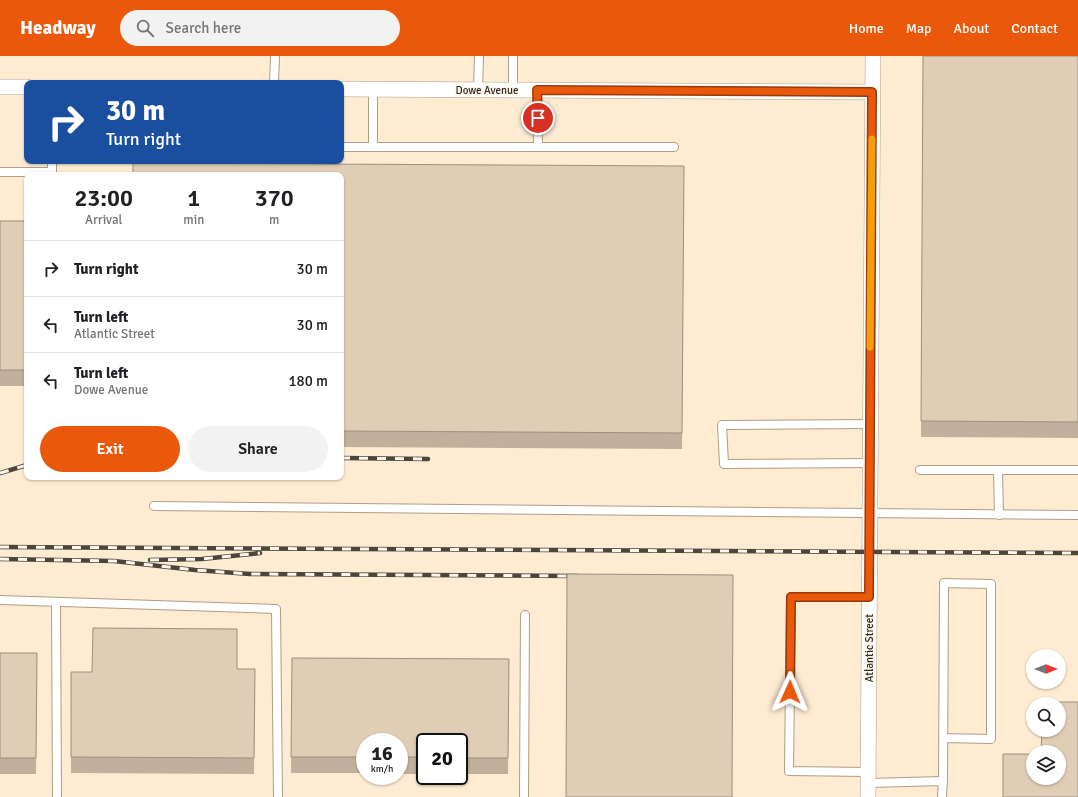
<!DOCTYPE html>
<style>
body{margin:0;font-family:Signika,sans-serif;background:#f2f2f2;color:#202124;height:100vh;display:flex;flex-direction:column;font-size:15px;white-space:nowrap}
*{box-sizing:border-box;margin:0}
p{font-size:13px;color:#757577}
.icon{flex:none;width:22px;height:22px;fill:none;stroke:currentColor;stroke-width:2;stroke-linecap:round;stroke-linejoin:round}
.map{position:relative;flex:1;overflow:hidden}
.side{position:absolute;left:24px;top:116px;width:320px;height:308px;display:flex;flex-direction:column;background:#fff;border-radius:8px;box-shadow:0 1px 3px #0004}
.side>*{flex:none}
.top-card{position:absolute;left:24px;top:24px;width:320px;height:84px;border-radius:8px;box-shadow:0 1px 3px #0004;background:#1a4fa0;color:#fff;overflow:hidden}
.needle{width:26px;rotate:90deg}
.fabs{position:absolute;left:1026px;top:593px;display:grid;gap:8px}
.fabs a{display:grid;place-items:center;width:40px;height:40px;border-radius:50%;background:#fff;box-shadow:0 1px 3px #0004;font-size:20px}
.speed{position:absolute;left:356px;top:677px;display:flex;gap:8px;font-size:20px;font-weight:700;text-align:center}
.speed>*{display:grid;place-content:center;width:52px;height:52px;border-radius:50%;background:#fff;box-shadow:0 1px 3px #0004;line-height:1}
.speed small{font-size:10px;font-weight:400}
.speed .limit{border:2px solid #111;border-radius:6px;background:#fff;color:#111}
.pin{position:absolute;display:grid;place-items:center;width:34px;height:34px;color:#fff;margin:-17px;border:2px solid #fff;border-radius:50%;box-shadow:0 1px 4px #0007}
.me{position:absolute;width:44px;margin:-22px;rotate:1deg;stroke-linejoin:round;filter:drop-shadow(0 0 3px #0008)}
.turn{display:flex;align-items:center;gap:14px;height:84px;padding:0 16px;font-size:18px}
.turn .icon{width:52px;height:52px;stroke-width:2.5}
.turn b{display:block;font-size:28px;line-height:34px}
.eta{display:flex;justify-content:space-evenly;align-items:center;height:68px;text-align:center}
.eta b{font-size:24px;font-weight:600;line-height:28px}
.cta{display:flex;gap:8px;margin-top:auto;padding:8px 16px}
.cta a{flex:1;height:46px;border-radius:24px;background:#ea580c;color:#fff;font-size:16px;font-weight:600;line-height:46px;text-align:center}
.cta a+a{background:#f2f2f2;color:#202124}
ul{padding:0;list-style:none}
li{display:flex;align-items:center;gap:12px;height:56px;padding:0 16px;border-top:1px solid #e0e0e0}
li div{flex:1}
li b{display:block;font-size:15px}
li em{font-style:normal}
header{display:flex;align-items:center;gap:24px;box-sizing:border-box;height:56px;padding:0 20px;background:#ea580c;color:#fff}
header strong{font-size:19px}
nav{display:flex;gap:22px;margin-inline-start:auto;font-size:14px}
.search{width:280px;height:36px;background:#f2f2f2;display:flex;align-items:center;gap:10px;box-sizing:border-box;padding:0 14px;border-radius:22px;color:#757577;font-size:15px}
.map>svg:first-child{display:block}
.built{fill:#fdebd2;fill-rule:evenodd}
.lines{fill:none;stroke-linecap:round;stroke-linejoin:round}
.service-casing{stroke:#ae9e86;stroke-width:10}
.minor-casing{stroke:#ae9e86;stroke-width:16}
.service{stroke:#fff;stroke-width:8}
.minor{stroke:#fff;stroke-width:15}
.rail-casing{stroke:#4b453b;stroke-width:4.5}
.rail{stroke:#fdf6ec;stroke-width:3;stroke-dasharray:9;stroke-linecap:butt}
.wall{fill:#c0b09c}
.building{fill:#dfcdb5;stroke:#9c907f}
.route-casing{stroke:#983908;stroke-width:10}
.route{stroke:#ea580c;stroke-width:7}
.slow{stroke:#f59e0b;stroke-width:7}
.labels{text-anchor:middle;stroke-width:3;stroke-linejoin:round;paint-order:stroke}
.street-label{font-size:11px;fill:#312b21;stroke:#fdf6ec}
</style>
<header>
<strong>Headway</strong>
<div class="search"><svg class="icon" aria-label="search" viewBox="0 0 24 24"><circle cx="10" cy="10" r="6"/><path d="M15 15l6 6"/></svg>Search here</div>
<nav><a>Home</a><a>Map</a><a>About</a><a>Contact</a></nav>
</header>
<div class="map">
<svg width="1078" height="741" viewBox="0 0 1078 741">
<rect width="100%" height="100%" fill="#fdf6ec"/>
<path class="built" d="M0,0H1078V741H0ZM27,27H341V105H27ZM27,119H341V421H27ZM1033,600H1059V626H1033ZM1033,648H1059V674H1033ZM365,686H399V720H365ZM425,686H459V720H425ZM1033,696H1059V722H1033Z"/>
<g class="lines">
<defs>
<g id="service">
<polyline points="274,27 275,0"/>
<polyline points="373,33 373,91"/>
<polyline points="478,33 479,0"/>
<polyline points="513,34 513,0"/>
<polyline points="341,91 538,91 537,34"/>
<polyline points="538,91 674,91"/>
<polyline points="52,105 52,119"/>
<polyline points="0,116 52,116"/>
<polyline points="870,407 724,408 722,369 870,368"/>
<polyline points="920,414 998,414"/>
<polyline points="154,450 1078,459"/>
<polyline points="999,459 998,414 1078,414"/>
<polyline points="0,544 276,553 278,741"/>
<polyline points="56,546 57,741"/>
<polyline points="868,716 789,715 791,541 869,541"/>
<polyline points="943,725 944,527 991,528 991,683 943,682"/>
<polyline points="868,727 943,725 942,741"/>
<polyline points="524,741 525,559"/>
</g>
<g id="minor">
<polyline points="0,31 27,31"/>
<polyline points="341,33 872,36"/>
<polyline points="868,741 873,0"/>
</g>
</defs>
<use href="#service" class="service-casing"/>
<use href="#minor" class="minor-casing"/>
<use href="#service" class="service"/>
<use href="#minor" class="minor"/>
<defs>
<g id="rail">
<polyline points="341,402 428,403"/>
<polyline points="0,417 27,409"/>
<polyline points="0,491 1078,497"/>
<polyline points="0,503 114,505 195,514 250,518 577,520"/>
<polyline points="150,504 202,503 260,497"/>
</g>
</defs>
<use href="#rail" class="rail-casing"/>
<use href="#rail" class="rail"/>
</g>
<g class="wall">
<polygon points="923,0 1078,0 1078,382 921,381"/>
<polygon points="684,110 682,393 341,391 341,119"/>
<rect x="0" y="165" width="27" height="165"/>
<polygon points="0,597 37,597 36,718 0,718"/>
<polygon points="292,602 509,603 508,718 459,718 459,686 425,686 425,718 399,718 399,686 365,686 365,717 291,717"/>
<polygon points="237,613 255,613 254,718 71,717 71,616 92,616"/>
</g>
<g class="building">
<polygon points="923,0 1078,0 1078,366 921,365"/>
<polygon points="133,107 684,110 682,377 341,375 341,119 133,119"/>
<rect x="0" y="165" width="27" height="149"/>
<polygon points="567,518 733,519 732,741 566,741"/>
<polygon points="93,572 237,573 237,613 255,613 254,702 71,701 71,616 92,616"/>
<polygon points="0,597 37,597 36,702 0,702"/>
<polygon points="292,602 509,603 508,702 459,702 459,686 425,686 425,701 399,701 399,686 365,686 365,701 291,701"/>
<polygon points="1042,646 1078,646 1078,741 1003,741 1003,698 1033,698 1033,722 1059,722 1059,696 1041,696 1042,674 1059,674 1059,648 1042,648"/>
</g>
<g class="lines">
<defs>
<polyline id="route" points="538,62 537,34 872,36 869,541 791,541 790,636"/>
</defs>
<use href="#route" class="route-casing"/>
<use href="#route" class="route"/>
<polyline class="slow" points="870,291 872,83"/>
</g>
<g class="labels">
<g class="street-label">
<text x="487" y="38">Dowe Avenue</text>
<text transform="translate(869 592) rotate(-90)" y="4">Atlantic Street</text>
</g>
</g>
</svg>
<div class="fabs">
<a><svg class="needle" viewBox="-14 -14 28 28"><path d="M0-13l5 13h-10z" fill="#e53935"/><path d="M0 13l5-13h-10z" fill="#757577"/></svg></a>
<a><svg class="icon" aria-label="search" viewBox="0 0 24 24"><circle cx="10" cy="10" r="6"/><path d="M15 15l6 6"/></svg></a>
<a><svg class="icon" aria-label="layers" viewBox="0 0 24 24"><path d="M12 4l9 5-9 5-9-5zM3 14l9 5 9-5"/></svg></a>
</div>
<div class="speed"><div>16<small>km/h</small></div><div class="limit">20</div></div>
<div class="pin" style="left:538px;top:62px;background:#d93025"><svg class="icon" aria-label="arrive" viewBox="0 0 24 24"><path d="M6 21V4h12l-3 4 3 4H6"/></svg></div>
<svg class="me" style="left:790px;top:636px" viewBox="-20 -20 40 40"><path d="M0-17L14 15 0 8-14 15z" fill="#ea580c" stroke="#fff" stroke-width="4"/></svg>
<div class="top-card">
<div class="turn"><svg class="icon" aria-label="right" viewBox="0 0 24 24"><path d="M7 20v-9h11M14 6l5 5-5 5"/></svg><div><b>30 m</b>Turn right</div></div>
</div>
<section class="side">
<div class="eta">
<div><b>23:00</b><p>Arrival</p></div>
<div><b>1</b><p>min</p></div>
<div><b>370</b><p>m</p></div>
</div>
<ul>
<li><svg class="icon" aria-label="right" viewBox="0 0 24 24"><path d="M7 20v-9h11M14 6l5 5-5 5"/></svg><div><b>Turn right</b></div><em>30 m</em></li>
<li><svg class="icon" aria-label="left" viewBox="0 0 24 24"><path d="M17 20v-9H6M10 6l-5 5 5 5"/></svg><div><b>Turn left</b><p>Atlantic Street</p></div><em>30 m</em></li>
<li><svg class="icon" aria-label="left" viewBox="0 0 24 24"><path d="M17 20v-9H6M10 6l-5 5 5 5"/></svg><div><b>Turn left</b><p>Dowe Avenue</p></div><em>180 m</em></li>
</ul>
<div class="cta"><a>Exit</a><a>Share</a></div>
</section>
</div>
